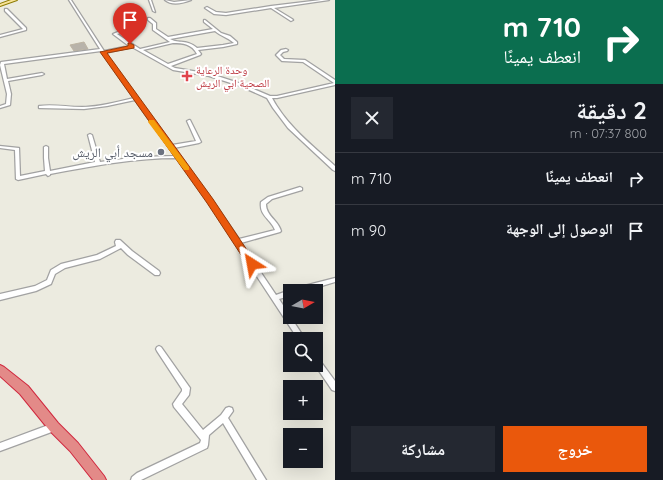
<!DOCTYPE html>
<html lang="ar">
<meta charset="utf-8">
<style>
body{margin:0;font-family:Quicksand,"Noto Naskh Arabic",sans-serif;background:#242831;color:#f1f3f6;direction:rtl;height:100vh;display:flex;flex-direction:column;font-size:15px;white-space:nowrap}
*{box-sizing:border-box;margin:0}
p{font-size:13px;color:#9ea1a6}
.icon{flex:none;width:22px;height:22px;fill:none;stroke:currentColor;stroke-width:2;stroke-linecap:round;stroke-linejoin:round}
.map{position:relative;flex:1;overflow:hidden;direction:ltr}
.side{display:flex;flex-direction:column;background:#171b24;width:328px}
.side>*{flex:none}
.top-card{background:#0b6e4f;color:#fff;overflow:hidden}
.needle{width:26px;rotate:80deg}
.buttons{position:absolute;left:283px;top:284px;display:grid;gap:8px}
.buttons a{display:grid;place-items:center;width:40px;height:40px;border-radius:0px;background:#171b24;box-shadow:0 4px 16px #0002;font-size:20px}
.pin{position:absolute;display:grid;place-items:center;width:34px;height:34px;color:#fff;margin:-41px -17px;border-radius:50% 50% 50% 0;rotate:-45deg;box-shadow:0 0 4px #0007}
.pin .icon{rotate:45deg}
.me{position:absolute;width:44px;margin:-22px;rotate:326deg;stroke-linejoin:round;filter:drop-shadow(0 0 3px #0008)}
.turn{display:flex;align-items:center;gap:14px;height:84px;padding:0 16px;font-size:18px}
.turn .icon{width:52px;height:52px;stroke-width:2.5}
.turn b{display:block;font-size:28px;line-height:34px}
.round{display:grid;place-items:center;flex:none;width:42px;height:42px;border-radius:0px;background:#242831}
.headline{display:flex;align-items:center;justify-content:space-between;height:68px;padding:0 16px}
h1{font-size:24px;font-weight:800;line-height:30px}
.cta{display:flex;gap:8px;margin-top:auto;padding:8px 16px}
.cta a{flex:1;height:46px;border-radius:0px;background:#ea580c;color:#fff;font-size:16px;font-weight:800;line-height:46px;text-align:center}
.cta a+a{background:#242831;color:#f1f3f6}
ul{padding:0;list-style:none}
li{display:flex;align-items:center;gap:12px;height:52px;padding:0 16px;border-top:1px solid #363941}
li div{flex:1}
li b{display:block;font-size:15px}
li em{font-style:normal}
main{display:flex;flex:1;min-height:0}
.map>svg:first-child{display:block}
.building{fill:#b8b3aa;stroke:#bdb4a3}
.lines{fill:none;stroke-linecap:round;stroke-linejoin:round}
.minor-casing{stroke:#a2a2a2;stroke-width:2.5}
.major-casing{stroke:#8d7c04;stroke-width:2}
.highway-casing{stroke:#d0283e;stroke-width:2}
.minor{fill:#fff;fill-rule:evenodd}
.major{fill:#f9e398;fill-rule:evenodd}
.highway{fill:#e38a88;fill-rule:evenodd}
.route{fill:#ea580c;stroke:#983908}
.slow{fill:#f59e0b}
.health-dot{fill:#e0444e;stroke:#fff;stroke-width:1.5}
.worship-dot{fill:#6b7280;stroke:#fff;stroke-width:1.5}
.labels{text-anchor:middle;stroke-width:4;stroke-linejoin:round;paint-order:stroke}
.far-health-label{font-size:11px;fill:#be3a42;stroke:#fff;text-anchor:start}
.worship-label{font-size:13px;fill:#5b616d;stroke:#fff;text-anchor:end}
</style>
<main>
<section class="side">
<div class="top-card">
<div class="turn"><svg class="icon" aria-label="right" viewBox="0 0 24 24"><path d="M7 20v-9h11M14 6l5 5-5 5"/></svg><div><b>710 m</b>انعطف يمينًا</div></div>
</div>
<div class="headline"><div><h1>2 دقيقة</h1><p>800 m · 07:37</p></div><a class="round"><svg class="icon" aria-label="close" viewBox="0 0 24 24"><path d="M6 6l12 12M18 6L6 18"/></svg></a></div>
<ul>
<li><svg class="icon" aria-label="right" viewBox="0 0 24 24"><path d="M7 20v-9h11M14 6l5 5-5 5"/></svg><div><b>انعطف يمينًا</b></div><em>710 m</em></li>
<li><svg class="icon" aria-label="arrive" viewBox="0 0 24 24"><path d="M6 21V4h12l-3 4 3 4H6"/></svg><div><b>الوصول إلى الوجهة</b></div><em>90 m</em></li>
</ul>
<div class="cta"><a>خروج</a><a>مشاركة</a></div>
</section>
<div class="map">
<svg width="335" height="480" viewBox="0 0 335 480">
<rect width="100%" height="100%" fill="#ecebe0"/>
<polygon class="building" points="84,42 88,49 74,51 70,45"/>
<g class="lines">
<defs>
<g id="minor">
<path d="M69,0H71L104,51L129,46L113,34L123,30L125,31L124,32L117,34L140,49L170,42L153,30V24L148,20V18H150L156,23V29L168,37L213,29L204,22V20H205L221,33L230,36L237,42V44L223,47L198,50L201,54L200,55L171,66L175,68L211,74L242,84L270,96H277L334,83L303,62L282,61L276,55L281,50L286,49L288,50L287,51L283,52L280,55L284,59L305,60L335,80V85L277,98H272C287,126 312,145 335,166V171L333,170L288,128L273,108L267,98L240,86L209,76L173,70L132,47L105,53L172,145L196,141L187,121L189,120H190L201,142L199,143L174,148L212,200L239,239L275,230C271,219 259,216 261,202L268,197L300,187L302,188V190L272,199L266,204C266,216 278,220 281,231L280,232L241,243L276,295L290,290L292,291H290V296L279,299L305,339H298L208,202L177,158C134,158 92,166 50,174V175L48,176L46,174L18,180L16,179L15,150L0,148V146L19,148L20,176L45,171L44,158V147L46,146L48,147V158L50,171L95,162L88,135L90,134L92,135L100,162L138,157L175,156L135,100L107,106L84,109L39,108V106C53,104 67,107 82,107C99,107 117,102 134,98L101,51L4,64L7,79L42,73L44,74L42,75L8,81L11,94L10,105L0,108V106L6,104L7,94L0,65L1,62L100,49ZM215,31C221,36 227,37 234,43L223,45L197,48C187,39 179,44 170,39ZM173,43C183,43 192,44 197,54L168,64L143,50Z"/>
<polygon points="149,0 151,0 155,12 153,11"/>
<path d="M165,0L174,2L191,0C183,3 172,6 165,0Z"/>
<polygon points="321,0 329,0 274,8 292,19 293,20 291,21 271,8 226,15 214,14 205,8 207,7 216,12 226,13 271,6"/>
<polygon points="5,9 7,9 26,28 26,30 0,37 0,35 23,29 5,11"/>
<polygon points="116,240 120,240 132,251 159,271 160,273 159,275 155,275 128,255 121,248 100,259 65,268 55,274 51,284 36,291 0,300 0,294 35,286 47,280 51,270 61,264 97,255 116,246 115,242"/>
<polygon points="335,278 335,282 305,291 293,291 294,289 296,288"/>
<polygon points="159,346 161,347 190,388 189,395 182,404 203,430 221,415 226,408 229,407 232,408 233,411 228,418 266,480 257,480 223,423 209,435 208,445 207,448 141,480 131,480 132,477 137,473 200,443 201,440 174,407 173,404 182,391 182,389 157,351 156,349 157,347"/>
<polygon points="316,357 318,358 335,381 335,391 332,390 315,365"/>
<polygon points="54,423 57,424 58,427 57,430 0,451 0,443"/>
</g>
<polygon id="major" points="11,0 17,0 0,6 0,4"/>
<polygon id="highway" points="0,365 4,367 28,386 58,423 78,443 104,476 106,480 93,480 70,451 50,431 20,394 0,376"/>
</defs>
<use href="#minor" class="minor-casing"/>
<use href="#major" class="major-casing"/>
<use href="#highway" class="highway-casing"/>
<use href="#minor" class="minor"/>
<use href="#major" class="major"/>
<use href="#highway" class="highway"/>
</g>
<polygon class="route" points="130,43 134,45 134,48 107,53 213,199 255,262 257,264 255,267 249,267 207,203 100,52 128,46 128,43"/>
<polygon class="slow" points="149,120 154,120 189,167 189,170 184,170 148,122"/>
<path class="health-dot" d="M185 70h4v4h4v4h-4v4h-4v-4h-4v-4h4z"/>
<circle class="worship-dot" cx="161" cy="152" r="4"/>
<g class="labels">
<g class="far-health-label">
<text x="196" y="74">وحدة الرعاية<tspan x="196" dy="13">الصحية ابي الريش</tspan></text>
</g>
<g class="worship-label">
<text x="153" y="157">مسجد أبي الريش</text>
</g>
</g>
</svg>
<div class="buttons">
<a><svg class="needle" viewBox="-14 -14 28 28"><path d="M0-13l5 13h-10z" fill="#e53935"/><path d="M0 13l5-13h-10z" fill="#9ea1a6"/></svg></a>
<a><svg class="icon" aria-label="search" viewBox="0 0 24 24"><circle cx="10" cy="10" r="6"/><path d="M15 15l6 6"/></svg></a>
<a>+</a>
<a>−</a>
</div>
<div class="pin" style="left:130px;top:44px;background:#d93025"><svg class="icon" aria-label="arrive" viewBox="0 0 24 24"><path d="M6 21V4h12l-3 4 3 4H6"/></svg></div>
<svg class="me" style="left:252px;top:264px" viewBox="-20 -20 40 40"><path d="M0-17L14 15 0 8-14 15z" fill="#ea580c" stroke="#fff" stroke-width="4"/></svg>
</div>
</main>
